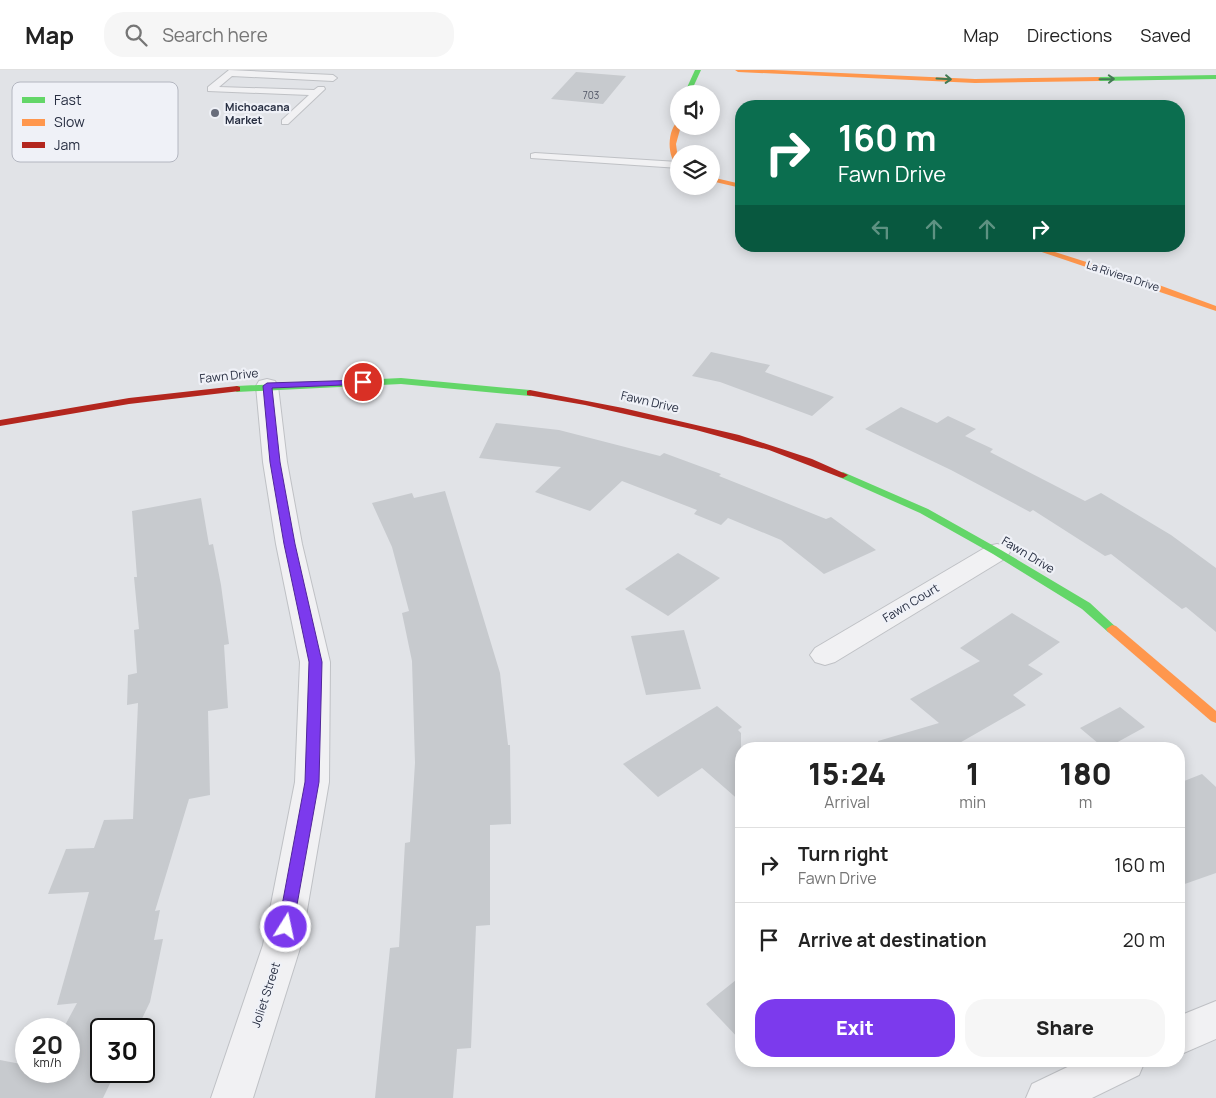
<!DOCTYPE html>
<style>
body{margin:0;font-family:Manrope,sans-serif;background:#f6f6f6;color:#222;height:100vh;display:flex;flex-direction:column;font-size:19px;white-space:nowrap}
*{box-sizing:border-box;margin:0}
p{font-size:16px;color:#767676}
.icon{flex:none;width:28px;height:28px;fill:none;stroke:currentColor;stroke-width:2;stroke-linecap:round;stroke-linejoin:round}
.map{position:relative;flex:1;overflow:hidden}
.panel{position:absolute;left:735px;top:672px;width:450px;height:325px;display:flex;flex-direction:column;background:#fff;border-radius:20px;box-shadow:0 2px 12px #0003}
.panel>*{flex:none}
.guide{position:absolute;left:735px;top:30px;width:450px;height:152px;border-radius:20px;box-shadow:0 2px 12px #0003;background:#0b6e4f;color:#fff;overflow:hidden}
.buttons{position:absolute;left:670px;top:15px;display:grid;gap:10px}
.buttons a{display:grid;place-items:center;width:50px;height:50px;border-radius:50%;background:#fff;box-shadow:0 2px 12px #0003;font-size:25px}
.speed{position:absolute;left:15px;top:948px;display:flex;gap:10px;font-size:25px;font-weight:700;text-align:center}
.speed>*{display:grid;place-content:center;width:65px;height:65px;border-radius:50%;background:#fff;box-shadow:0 2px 12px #0003;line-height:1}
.speed small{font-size:12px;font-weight:400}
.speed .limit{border:2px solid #111;border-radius:8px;background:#fff;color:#111}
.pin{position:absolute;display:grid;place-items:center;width:42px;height:42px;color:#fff;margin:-21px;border:2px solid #fff;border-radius:50%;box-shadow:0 1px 5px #0007}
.me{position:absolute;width:55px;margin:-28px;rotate:10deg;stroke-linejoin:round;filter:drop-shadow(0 0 4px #0008)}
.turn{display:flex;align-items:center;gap:18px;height:105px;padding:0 20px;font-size:22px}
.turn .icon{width:65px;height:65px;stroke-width:2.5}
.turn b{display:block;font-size:35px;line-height:42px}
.lanes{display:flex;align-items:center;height:48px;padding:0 20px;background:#0003;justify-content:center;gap:25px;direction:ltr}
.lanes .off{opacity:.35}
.eta{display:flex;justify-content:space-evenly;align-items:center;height:85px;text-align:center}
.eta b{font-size:30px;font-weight:800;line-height:35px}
.primary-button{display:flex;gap:10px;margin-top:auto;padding:10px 20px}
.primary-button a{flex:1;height:58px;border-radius:20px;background:#7c3aed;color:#fff;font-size:20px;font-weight:800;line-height:58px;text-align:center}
.primary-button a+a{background:#f6f6f6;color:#222}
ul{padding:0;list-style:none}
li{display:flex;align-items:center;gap:15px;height:75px;padding:0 20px;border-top:1px solid #e0e0e0}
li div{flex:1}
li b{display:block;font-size:19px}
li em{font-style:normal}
header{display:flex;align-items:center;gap:30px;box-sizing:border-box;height:70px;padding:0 25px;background:#fff;border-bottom:1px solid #e0e0e0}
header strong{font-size:24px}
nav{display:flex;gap:28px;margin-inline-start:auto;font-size:18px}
.search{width:350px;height:45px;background:#f6f6f6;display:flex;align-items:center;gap:12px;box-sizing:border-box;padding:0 18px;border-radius:20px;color:#767676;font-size:19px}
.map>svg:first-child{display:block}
.building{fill:#c7cace}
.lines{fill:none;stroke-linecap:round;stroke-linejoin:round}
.lane-casing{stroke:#bfc1c5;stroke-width:2}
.street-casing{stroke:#bfc1c5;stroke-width:2}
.lane{fill:#f1f1f3;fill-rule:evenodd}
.street{fill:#f1f1f3;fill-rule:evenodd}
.fast{fill:#63d668;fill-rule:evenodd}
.slow{fill:#ff974d;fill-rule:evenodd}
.jam{fill:#b3261e;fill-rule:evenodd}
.oneway{stroke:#427a53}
.route{fill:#7c3aed;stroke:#51269a}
.poi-dot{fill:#686d7b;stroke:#eff1f7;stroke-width:2}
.labels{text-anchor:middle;stroke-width:4.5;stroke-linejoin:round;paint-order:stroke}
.number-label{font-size:10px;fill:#515666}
.far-poi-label{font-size:11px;font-weight:bold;fill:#272e41;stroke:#eff1f7;text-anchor:start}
.far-street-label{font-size:11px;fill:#272e41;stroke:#eff1f7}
.street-label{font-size:12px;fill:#272e41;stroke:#eff1f7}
.key{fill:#eff1f7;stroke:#b3b6c0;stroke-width:1}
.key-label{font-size:14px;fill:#272e41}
</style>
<header>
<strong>Map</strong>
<div class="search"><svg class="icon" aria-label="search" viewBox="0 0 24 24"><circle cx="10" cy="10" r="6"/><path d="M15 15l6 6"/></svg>Search here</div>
<nav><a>Map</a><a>Directions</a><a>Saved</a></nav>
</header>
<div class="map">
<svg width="1216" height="1028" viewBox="0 0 1216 1028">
<rect width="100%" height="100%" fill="#e1e3e7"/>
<g class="building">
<polygon points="576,2 626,6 603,34 551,29"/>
<polygon points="711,282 770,295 765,302 834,327 812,346 720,312 692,306"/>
<polygon points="901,337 937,353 948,346 976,359 965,366 993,379 990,382 1085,431 1101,423 1171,465 1216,498 1216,562 1186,537 1182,539 1111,484 1105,486 1033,440 1030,442 951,400 865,359"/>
<polygon points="496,353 559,360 660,386 664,383 721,404 719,406 826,449 831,447 876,480 824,504 781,470 728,448 721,455 694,444 697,440 622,411 590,441 535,422 561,397 479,388"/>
<polygon points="445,421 500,603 508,675 510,675 511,754 490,755 490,855 476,856 471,978 457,979 453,1028 375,1028 390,878 399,877 405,773 410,772 415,693 412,591 402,543 409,541 392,477 372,433 412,423 414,428"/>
<polygon points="201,428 209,475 213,474 221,515 229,574 224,575 228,638 208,641 210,725 189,729 155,841 160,840 154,870 163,869 150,932 137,959 101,959 101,1001 116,1001 103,1028 0,1028 0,990 26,995 26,1001 69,1001 69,959 63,959 77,933 57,935 89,822 48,824 66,779 94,778 104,750 133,749 138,633 127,635 128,605 137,603 134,560 139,559 134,507 137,507 132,441"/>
<polygon points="678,483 720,508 668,546 625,519"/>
<polygon points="1012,543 1060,572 1028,595 1043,604 1013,625 1026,635 949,679 879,679 878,671 939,653 910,629 980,591 960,578"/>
<polygon points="684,560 701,619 646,625 631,566"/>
<polygon points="717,636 742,657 738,660 741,663 741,732 702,698 658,727 623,694"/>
<polygon points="1120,637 1145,657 1105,679 1080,658"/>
<polygon points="1202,704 1216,717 1216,803 1179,816 1179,713"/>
<polygon points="741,906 741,971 706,934"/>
</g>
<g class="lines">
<defs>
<g id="lane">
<polygon points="229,0 333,5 337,8 333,11 232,6 219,17 314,20 318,17 324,17 325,19 288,54 282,54 282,50 309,25 208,21 208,17"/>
<polygon points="535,83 678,92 679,98 531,88 531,84"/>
</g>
<g id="street">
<polygon points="267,309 275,311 278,316 287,392 302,474 330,592 329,712 301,875 253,1028 211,1028 263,875 295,712 300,592 276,474 263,392 256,316 259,311"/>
<polygon points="997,474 1006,476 1010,482 1006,488 835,592 825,595 815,592 810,585 815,578 988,476"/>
<polygon points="1216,931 1216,969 1179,985 1179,946"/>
<polygon points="1080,991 1145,991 1139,1005 1092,1028 1026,1028 1032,1014"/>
</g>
</defs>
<use href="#lane" class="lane-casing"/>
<use href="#street" class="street-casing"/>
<use href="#lane" class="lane"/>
<use href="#street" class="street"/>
<g class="fast">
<polygon points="695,0 701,0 690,24 684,24"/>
<polygon points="1216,5 1216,9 1099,11 1096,9 1099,7"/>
<polygon points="401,308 530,320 535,323 530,326 401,314 237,322 232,319 237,316"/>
<polygon points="843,402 928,439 1001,480 1090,533 1118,559 1112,563 1108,562 1082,539 993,484 920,443 839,407 838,405"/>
</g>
<g class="slow">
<polygon points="735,0 773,0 975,9 1099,7 1102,9 1099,11 975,13 738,2"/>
<path d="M679,50V56H681L676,74L679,97C666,88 667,59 679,50Z"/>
<polygon points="711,107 741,114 741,118 711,111"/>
<polygon points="1024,176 1036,176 1159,215 1216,236 1216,241"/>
<polygon points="1112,555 1116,556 1216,641 1216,653 1211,651 1108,562 1106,559"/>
</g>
<g class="jam">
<polygon points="237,316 240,317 240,321 129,334 0,356 0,350 129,328"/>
<polygon points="530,320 623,338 739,365 812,389 848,405 843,408 839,407 769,380 696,360 585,335 527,325 527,321"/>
</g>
</g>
<defs><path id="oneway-shaft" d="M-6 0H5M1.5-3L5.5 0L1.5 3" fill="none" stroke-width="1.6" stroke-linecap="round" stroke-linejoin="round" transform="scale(1.25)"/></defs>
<g class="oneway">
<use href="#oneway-shaft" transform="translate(944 9) rotate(3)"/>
<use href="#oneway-shaft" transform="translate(1107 9) rotate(-1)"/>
</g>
<polygon class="route" points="363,310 367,312 366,314 272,318 280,392 295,474 322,592 319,712 293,857 291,862 286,864 280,862 278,857 305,712 309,592 284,474 270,392 263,316 267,313"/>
<circle class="poi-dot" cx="215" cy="43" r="5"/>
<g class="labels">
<g class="number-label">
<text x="591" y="29">703</text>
</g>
<g class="far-poi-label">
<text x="225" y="41">Michoacana<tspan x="225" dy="13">Market</tspan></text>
</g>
<g class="far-street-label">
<text transform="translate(1123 206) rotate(18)" y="4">La Riviera Drive</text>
</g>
<g class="street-label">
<text transform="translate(229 306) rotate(-6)" y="4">Fawn Drive</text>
<text transform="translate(650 332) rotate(13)" y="4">Fawn Drive</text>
<text transform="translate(1028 485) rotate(31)" y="4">Fawn Drive</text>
<text transform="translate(911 533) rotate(-31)" y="4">Fawn Court</text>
<text transform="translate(266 925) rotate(-72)" y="4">Joliet Street</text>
</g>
</g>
<rect x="12" y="12" width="166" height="80" rx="8" class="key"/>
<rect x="22" y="27" width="23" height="6" fill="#63d668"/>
<rect x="22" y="49" width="23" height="7" fill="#ff974d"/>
<rect x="22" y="72" width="23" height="6" fill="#b3261e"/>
<g class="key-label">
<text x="54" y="35">Fast</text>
<text x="54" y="57">Slow</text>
<text x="54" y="80">Jam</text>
</g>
</svg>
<div class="buttons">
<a><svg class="icon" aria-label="sound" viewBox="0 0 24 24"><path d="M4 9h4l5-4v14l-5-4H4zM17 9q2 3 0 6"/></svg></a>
<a><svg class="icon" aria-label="layers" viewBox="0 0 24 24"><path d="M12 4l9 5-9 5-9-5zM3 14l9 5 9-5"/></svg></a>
</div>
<div class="speed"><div>20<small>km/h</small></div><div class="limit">30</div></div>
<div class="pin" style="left:363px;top:312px;background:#d93025"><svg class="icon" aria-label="arrive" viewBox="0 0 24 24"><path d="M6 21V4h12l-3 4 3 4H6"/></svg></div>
<svg class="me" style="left:286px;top:857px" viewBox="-20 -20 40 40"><circle r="17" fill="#7c3aed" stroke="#fff" stroke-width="3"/><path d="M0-11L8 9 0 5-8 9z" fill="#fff"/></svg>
<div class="guide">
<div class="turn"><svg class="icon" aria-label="right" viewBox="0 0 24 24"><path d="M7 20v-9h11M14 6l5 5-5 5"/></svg><div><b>160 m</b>Fawn Drive</div></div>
<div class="lanes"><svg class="icon off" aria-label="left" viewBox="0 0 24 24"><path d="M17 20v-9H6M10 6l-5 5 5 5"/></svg><svg class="icon off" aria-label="ahead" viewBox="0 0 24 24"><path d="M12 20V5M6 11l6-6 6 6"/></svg><svg class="icon off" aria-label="ahead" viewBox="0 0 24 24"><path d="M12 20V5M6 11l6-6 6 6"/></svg><svg class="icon" aria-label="right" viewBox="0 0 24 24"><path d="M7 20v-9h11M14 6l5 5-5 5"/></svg></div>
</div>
<section class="panel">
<div class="eta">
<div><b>15:24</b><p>Arrival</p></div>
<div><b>1</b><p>min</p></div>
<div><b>180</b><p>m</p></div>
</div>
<ul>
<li><svg class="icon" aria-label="right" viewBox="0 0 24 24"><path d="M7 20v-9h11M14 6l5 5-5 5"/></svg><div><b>Turn right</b><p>Fawn Drive</p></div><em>160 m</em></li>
<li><svg class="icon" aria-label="arrive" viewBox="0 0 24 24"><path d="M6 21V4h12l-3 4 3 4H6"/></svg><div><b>Arrive at destination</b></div><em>20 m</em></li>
</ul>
<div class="primary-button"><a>Exit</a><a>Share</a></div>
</section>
</div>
